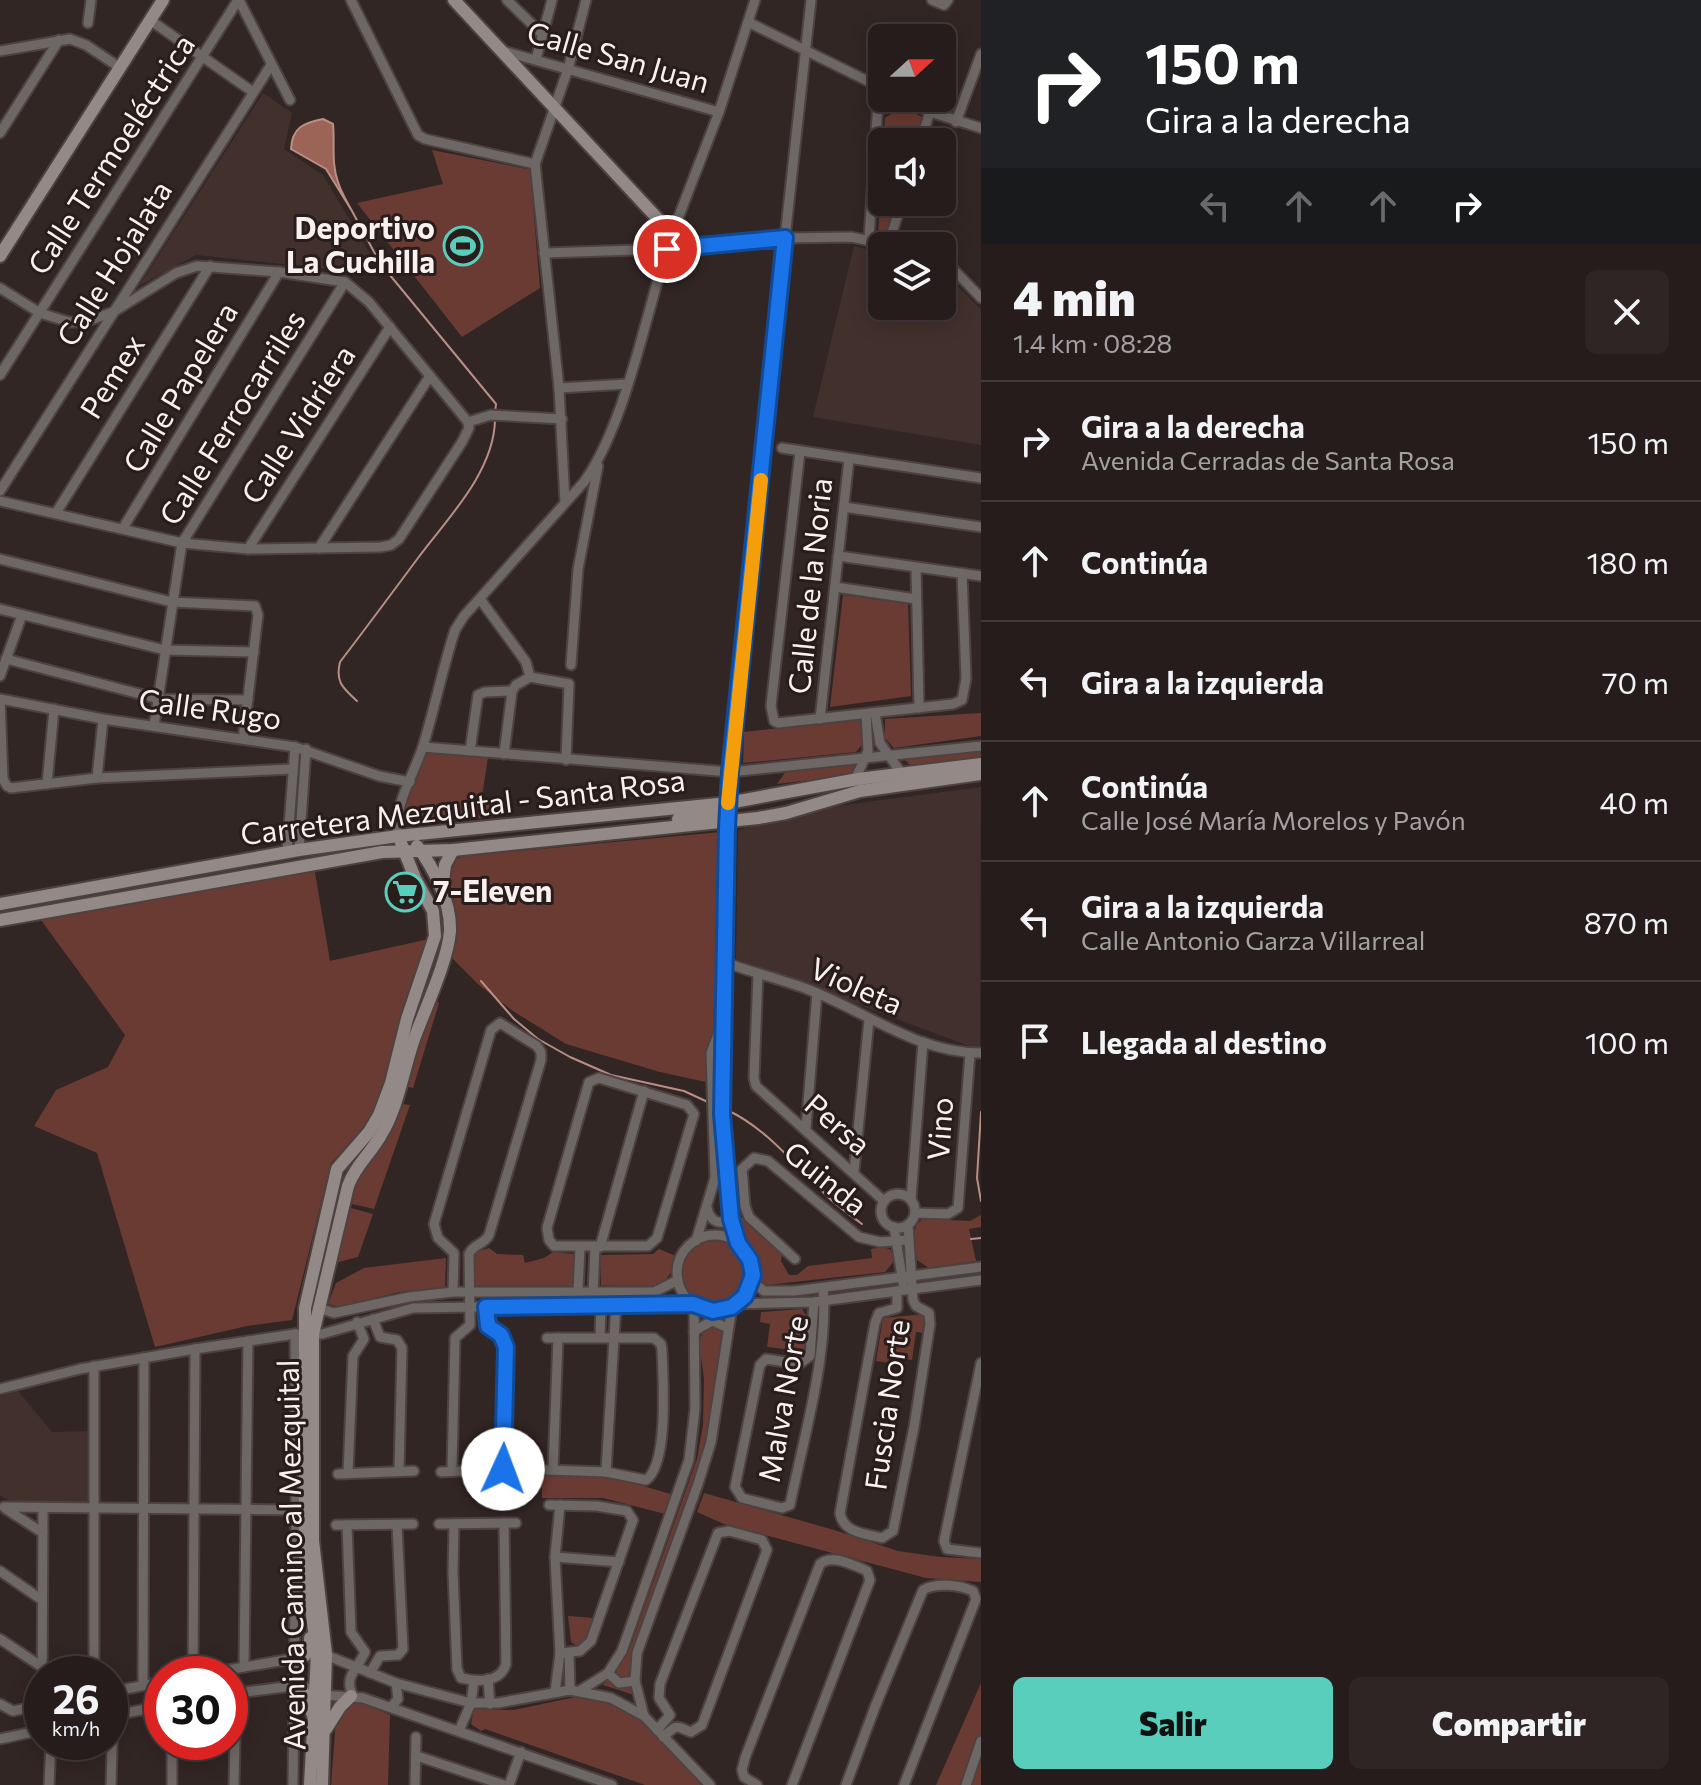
<!DOCTYPE html>
<html lang="es">
<meta charset="utf-8">
<style>
body{margin:0;font-family:Commissioner,sans-serif;background:#2e2524;color:#f1f3f6;height:100vh;display:flex;flex-direction:column;font-size:30px;white-space:nowrap}
*{box-sizing:border-box;margin:0}
p{font-size:26px;color:#a4a1a3}
.icon{flex:none;width:44px;height:44px;fill:none;stroke:currentColor;stroke-width:2;stroke-linecap:round;stroke-linejoin:round}
.map{position:relative;flex:1;overflow:hidden}
.details{display:flex;flex-direction:column;background:#261c1b;width:720px}
.details>*{flex:none}
.banner{background:#202124;color:#fff;overflow:hidden}
.needle{width:52px;rotate:69deg}
.tools{position:absolute;left:868px;top:24px;display:grid;gap:16px}
.tools a{display:grid;place-items:center;width:88px;height:88px;border-radius:12px;background:#261c1b;box-shadow:0 4px 20px #0003,0 0 0 2px #423a3a;font-size:40px}
.speed{position:absolute;left:24px;top:1656px;display:flex;gap:16px;font-size:40px;font-weight:700;text-align:center}
.speed>*{display:grid;place-content:center;width:104px;height:104px;border-radius:50%;background:#261c1b;box-shadow:0 4px 20px #0003,0 0 0 2px #423a3a;line-height:1}
.speed small{font-size:20px;font-weight:400}
.speed .limit{border:12px solid #d22;background:#fff;color:#111}
.pin{position:absolute;display:grid;place-items:center;width:68px;height:68px;color:#fff;margin:-34px;border:4px solid #fff;border-radius:50%;box-shadow:0 2px 8px #0007}
.me{position:absolute;width:88px;margin:-44px;rotate:2deg;stroke-linejoin:round;filter:drop-shadow(0 0 6px #0008)}
.turn{display:flex;align-items:center;gap:28px;height:168px;padding:0 32px;font-size:36px}
.turn .icon{width:104px;height:104px;stroke-width:2.5}
.turn b{display:block;font-size:56px;line-height:68px}
.lanes{display:flex;align-items:center;height:76px;padding:0 32px;background:#0003;justify-content:center;gap:40px;direction:ltr}
.lanes .off{opacity:.35}
.round{display:grid;place-items:center;flex:none;width:84px;height:84px;border-radius:12px;background:#2e2524}
.head{display:flex;align-items:center;justify-content:space-between;height:136px;padding:0 32px}
h1{font-size:48px;font-weight:800;line-height:60px}
.cta{display:flex;gap:16px;margin-top:auto;padding:16px 32px}
.cta a{flex:1;height:92px;border-radius:12px;background:#5acebc;color:#111;font-size:32px;font-weight:800;line-height:92px;text-align:center}
.cta a+a{background:#2e2524;color:#f1f3f6}
ul{padding:0;list-style:none}
li{display:flex;align-items:center;gap:24px;height:120px;padding:0 32px;border-top:2px solid #423a3a}
li div{flex:1}
li b{display:block;font-size:30px}
li em{font-style:normal}
main{display:flex;flex:1;min-height:0}
.map>svg:first-child{display:block}
.built{fill:#42302c}
.green{fill:#6a3b32}
.water{fill:#9c6357;stroke:#b88e85;stroke-width:2}
.lines{fill:none;stroke-linecap:round;stroke-linejoin:round}
.stream{stroke:#b88e85;stroke-width:2}
.street-casing{stroke:#4e4241;stroke-width:13}
.secondary-casing{stroke:#4e4241;stroke-width:16}
.street{stroke:#6d6765;stroke-width:9}
.secondary{stroke:#938987;stroke-width:12}
.route-casing{stroke:#114b97;stroke-width:20}
.route{stroke:#1a73e8;stroke-width:14}
.slow{stroke:#f59e0b;stroke-width:14}
.labels{text-anchor:middle;stroke-width:6;stroke-linejoin:round;paint-order:stroke}
.street-label{font-size:30px;fill:#f9f1f0;stroke:#281d1b}
.poi-label{font-size:30px;font-weight:bold;fill:#f9f1f0;stroke:#281d1b;text-anchor:end}
</style>
<main>
<div class="map">
<svg width="981" height="1785" viewBox="0 0 981 1785">
<rect width="100%" height="100%" fill="#322624"/>
<g class="built">
<polygon points="263,93 292,113 284,149 323,175 370,254 350,271 196,255 139,286"/>
<polygon points="854,246 882,253 882,306 942,306 942,271 981,309 981,445 813,417"/>
<polygon points="981,787 980,1050 736,959 738,830 837,806"/>
<polygon points="18,1391 52,1432 91,1431 91,1502 10,1501 0,1495 0,1396"/>
</g>
<g class="green">
<polygon points="903,106 925,119 918,142 883,142 885,118"/>
<polygon points="432,150 532,170 531,182 540,288 462,337 357,203 443,184"/>
<polygon points="882,164 882,202 898,202 887,235 878,234"/>
<polygon points="843,595 908,604 911,696 830,707"/>
<polygon points="981,713 981,736 894,748 885,738 885,719"/>
<polygon points="862,719 865,741 856,752 743,763 744,732"/>
<polygon points="981,748 981,759 913,768 903,758"/>
<polygon points="426,752 488,757 481,804 494,805 493,817 401,826 404,805"/>
<polygon points="856,762 852,775 777,784 789,767"/>
<polygon points="721,832 717,1027 706,1055 706,1082 660,1072 566,1044 513,1011 479,985 451,957 454,901 449,878 456,859 464,856"/>
<polygon points="314,867 330,961 429,939 371,1120 331,1163 292,1320 247,1326 155,1347 97,1153 34,1126 56,1090 108,1067 125,1035 41,920"/>
<polygon points="434,999 439,1003 413,1088 405,1086"/>
<path d="M402,1104L410,1105L374,1209L352,1204C357,1165 389,1140 402,1104Z"/>
<polygon points="351,1208 373,1214 358,1257 335,1263"/>
<polygon points="738,1214 782,1254 781,1261 789,1275 797,1275 808,1266 872,1258 871,1249 884,1247 891,1250 894,1261 885,1272 766,1285 761,1282 753,1254 742,1238"/>
<path d="M981,1215V1227L969,1229L976,1261L929,1268L917,1260C916,1246 909,1227 923,1219L970,1221Z"/>
<circle cx="715" cy="1274" r="33"/>
<polygon points="489,1248 497,1254 523,1255 525,1263 544,1258 553,1252 574,1254 573,1288 472,1287 473,1253"/>
<path d="M659,1249L676,1256C668,1300 636,1285 601,1285L600,1255L653,1254Z"/>
<polygon points="446,1258 445,1287 399,1292 340,1307 328,1304 336,1283 364,1268"/>
<polygon points="802,1309 810,1322 805,1355 797,1357 789,1355 785,1349 767,1347 770,1324 760,1322 761,1312"/>
<polygon points="925,1314 925,1333 916,1332 912,1360 890,1356 889,1363 876,1361 883,1318"/>
<polygon points="716,1326 722,1331 725,1338 705,1453 640,1634 634,1695 603,1685 630,1648 697,1459 703,1425 704,1379 699,1342 704,1329"/>
<polygon points="542,1473 602,1474 674,1495 669,1515 603,1498 542,1498"/>
<polygon points="704,1493 834,1530 898,1551 940,1557 981,1559 981,1582 926,1578 724,1524 697,1512"/>
<polygon points="568,1616 593,1618 589,1640 577,1646 571,1642"/>
<polygon points="981,1683 981,1785 936,1785"/>
<polygon points="575,1697 606,1698 639,1717 705,1785 645,1785 485,1729 481,1731 471,1724 474,1709 514,1710"/>
<polygon points="345,1704 364,1704 390,1715 388,1785 331,1785 336,1719"/>
</g>
<path class="water" d="M323,119L333,124C335,143 331,163 338,182C341,192 347,202 352,211L326,169L291,149C292,127 304,123 323,119Z"/>
<g class="lines">
<g class="stream">
<polyline points="352,211 380,263 496,404 495,413"/>
<path d="M357,701C343,688 335,682 340,662C366,628 392,593 418,558C447,519 494,472 495,420"/>
<polyline points="481,981 514,1019 538,1039 570,1057 611,1075 684,1091 710,1103"/>
<path d="M727,1110C766,1128 793,1163 823,1192C834,1204 849,1214 862,1224"/>
<polyline points="981,1112 977,1178 981,1201"/>
<polyline points="971,1239 981,1238"/>
</g>
<defs>
<g id="street">
<polyline points="239,0 290,100"/>
<polyline points="351,0 418,135 425,139 535,164"/>
<polyline points="507,0 542,34"/>
<polyline points="811,0 785,238 851,237 894,246"/>
<polyline points="932,0 944,5 948,0"/>
<polyline points="150,20 253,92"/>
<polyline points="748,22 882,88"/>
<polyline points="88,23 91,0"/>
<polyline points="0,51 70,39 86,45 119,67"/>
<polyline points="503,51 719,112"/>
<polyline points="536,59 552,0"/>
<polyline points="902,98 930,112 981,128"/>
<polyline points="956,122 981,54"/>
<polyline points="0,133 59,40"/>
<polyline points="920,142 930,112"/>
<polyline points="672,234 719,112 755,0"/>
<polyline points="869,239 879,87"/>
<polyline points="888,245 902,202"/>
<polyline points="942,262 954,270 981,298"/>
<polyline points="0,288 40,313 69,322 85,322 113,312 176,273 197,266 279,272 345,282 369,302 468,422"/>
<polyline points="0,375 238,0"/>
<polyline points="559,388 627,384"/>
<polyline points="468,422 491,415 562,419"/>
<polyline points="782,448 981,478"/>
<polyline points="800,451 771,706 774,721 778,723 953,704 962,700 966,679 962,573"/>
<polyline points="0,491 271,65"/>
<polyline points="0,501 182,543 248,549 381,547 391,545 399,539 462,442 469,428 468,422"/>
<polyline points="565,502 559,388 535,164 568,69 586,0"/>
<polyline points="844,507 981,527"/>
<polyline points="56,513 210,266"/>
<polyline points="123,528 279,272"/>
<polyline points="319,548 430,376"/>
<polyline points="248,549 390,327"/>
<polyline points="838,556 981,576"/>
<polyline points="0,559 172,602 255,606 258,615 243,739"/>
<polyline points="916,568 919,708"/>
<polyline points="835,587 916,599"/>
<polyline points="480,599 526,662 530,677"/>
<polyline points="0,609 165,650 254,652"/>
<polyline points="6,659 159,699 248,700"/>
<polyline points="571,665 578,569 598,466"/>
<polyline points="0,676 22,615"/>
<polyline points="875,713 880,743 902,774"/>
<polyline points="820,719 849,459"/>
<polyline points="154,726 182,543 345,282"/>
<polyline points="423,747 730,772 981,746"/>
<polyline points="470,751 478,695 485,692 512,691"/>
<polyline points="504,754 512,691 516,685 530,677 569,684 566,760"/>
<polyline points="293,769 97,778 11,788 7,786 3,779 0,699 103,719 295,747 379,776 410,782"/>
<polyline points="97,778 103,719"/>
<polyline points="860,782 858,773 868,751 866,714"/>
<polyline points="47,784 54,709"/>
<polyline points="728,816 722,1114 731,1219 738,1243"/>
<path d="M398,836C393,803 415,774 424,743C435,706 443,667 455,630L464,616L584,482C625,425 645,318 667,249L544,253"/>
<polyline points="299,850 306,749"/>
<polyline points="287,852 295,747"/>
<path d="M724,962C751,972 780,979 807,989C865,1011 917,1053 981,1053"/>
<polyline points="758,974 754,1078 756,1086 884,1201"/>
<polygon points="599,1078 687,1105 694,1114 657,1238 648,1246 554,1246 549,1240 547,1228 589,1082"/>
<polyline points="806,1128 817,993"/>
<polyline points="854,1171 869,1020"/>
<circle cx="898" cy="1211" r="17"/>
<polyline points="911,1199 923,1042"/>
<path d="M707,1208C710,1221 719,1226 731,1219"/>
<polyline points="915,1213 948,1214 958,1208 970,1053"/>
<polyline points="894,1227 903,1283"/>
<circle cx="715" cy="1273" r="38"/>
<polyline points="696,1241 715,1178 711,1053 720,1029"/>
<polyline points="600,1247 644,1091"/>
<polyline points="795,1259 749,1217 745,1206 742,1169 754,1158 768,1161 859,1237 880,1242 909,1240"/>
<polyline points="752,1281 764,1291 794,1291 981,1267"/>
<polyline points="578,1291 580,1247"/>
<path d="M897,1291V1308L879,1313L875,1323L840,1513C843,1533 866,1534 882,1538L893,1531L914,1427L930,1324L929,1313L916,1306L913,1300L908,1225"/>
<polyline points="593,1294 595,1247"/>
<path d="M814,1302L810,1356L799,1364L766,1359L760,1365L735,1487L742,1498L782,1508L790,1505C803,1440 829,1353 823,1288"/>
<polyline points="737,1304 814,1302 981,1280"/>
<polyline points="486,1307 488,1326 501,1335 506,1347 503,1469"/>
<polyline points="318,1308 334,1313 409,1297 453,1292 654,1292 678,1280"/>
<polyline points="373,1319 380,1337 397,1340 402,1348 399,1471"/>
<polyline points="694,1331 712,1321 728,1328"/>
<polyline points="600,1337 601,1305"/>
<polyline points="981,1363 944,1541 947,1549 981,1553"/>
<polyline points="0,1389 80,1369 195,1349 295,1334 322,1334 413,1308 693,1304"/>
<path d="M547,1470L606,1472L646,1480C669,1464 663,1378 662,1350L661,1344L654,1338H547"/>
<polyline points="553,1470 558,1338"/>
<path d="M452,1471L455,1338L470,1325L469,1254C473,1244 484,1245 489,1235L541,1060V1052L537,1046L500,1023L491,1030L434,1224L438,1238L454,1253L453,1292"/>
<polyline points="441,1472 519,1468"/>
<polyline points="606,1472 616,1305"/>
<polyline points="348,1473 353,1356 364,1339 357,1322"/>
<polyline points="338,1474 414,1471"/>
<polyline points="549,1505 597,1506 627,1511 633,1520 591,1641 580,1651 560,1653"/>
<polyline points="4,1507 296,1510"/>
<polyline points="6,1509 43,1533"/>
<polyline points="439,1524 516,1523"/>
<path d="M454,1524L453,1572L457,1669L461,1678C478,1682 500,1683 506,1664L504,1523"/>
<polyline points="336,1525 413,1524"/>
<path d="M347,1525L351,1632L365,1652C358,1669 342,1677 354,1697"/>
<polyline points="555,1557 619,1562"/>
<polyline points="0,1571 42,1600"/>
<polyline points="0,1639 42,1667"/>
<polyline points="569,1653 570,1690"/>
<polyline points="323,1654 396,1683 471,1703 498,1703 570,1690 611,1698 644,1716 710,1785"/>
<polyline points="244,1667 248,1341"/>
<polyline points="370,1673 380,1656 398,1655 403,1649 397,1525"/>
<polyline points="608,1673 619,1683 635,1681"/>
<polyline points="94,1674 94,1366"/>
<polyline points="193,1674 195,1349"/>
<polyline points="204,1674 308,1656"/>
<polyline points="488,1679 490,1704"/>
<polyline points="143,1685 144,1358"/>
<polyline points="581,1690 608,1673 622,1651 689,1460 695,1409 694,1305"/>
<polyline points="110,1692 162,1682"/>
<polyline points="555,1692 560,1653 555,1557 560,1505"/>
<polyline points="230,1694 300,1685 323,1695 363,1698 612,1785"/>
<polyline points="0,1704 13,1711 42,1705"/>
<polyline points="42,1705 43,1508"/>
<polyline points="391,1707 398,1699 396,1683"/>
<polyline points="110,1716 162,1706"/>
<polyline points="644,1716 635,1681 637,1653 698,1484 711,1442 732,1307"/>
<path d="M657,1730L670,1715L659,1698L660,1684L718,1533L729,1531L762,1540L767,1550L702,1725L691,1732C675,1726 679,1723 663,1737"/>
<polyline points="459,1731 471,1703 474,1681"/>
<polyline points="0,1739 42,1730"/>
<polyline points="417,1756 504,1785"/>
<polyline points="49,1785 51,1742"/>
<polyline points="111,1785 113,1716"/>
<polyline points="172,1785 172,1742"/>
<polyline points="234,1785 236,1693"/>
<polyline points="293,1785 296,1510 295,1334"/>
<polyline points="415,1785 416,1737"/>
<polyline points="509,1785 521,1752"/>
<path d="M757,1785L744,1777L742,1770L745,1758L820,1564C832,1554 850,1564 863,1569L867,1571L870,1580L792,1785"/>
<path d="M846,1785L875,1707L923,1590C936,1582 960,1585 973,1591L976,1599L904,1785"/>
<polyline points="966,1785 981,1741"/>
</g>
<g id="secondary">
<polyline points="454,0 672,234 667,249 785,238 728,803"/>
<polyline points="0,256 163,0"/>
<polyline points="678,819 728,814"/>
<polyline points="442,889 445,865 453,850"/>
<polyline points="0,904 299,850 398,836 728,803 858,779 981,764"/>
<polyline points="0,920 382,852 453,850 758,818 786,813 860,791 981,774"/>
<polyline points="302,1657 310,1650 310,1638"/>
<polyline points="300,1685 313,1715"/>
<polyline points="326,1729 340,1707 351,1696"/>
<polyline points="310,1785 317,1654 305,1560 305,1308 337,1169 369,1132 379,1115 391,1083 407,1019 435,936 433,911 415,878 401,843"/>
<path d="M322,1785L326,1654L313,1541V1334L348,1186C355,1166 371,1153 381,1135C398,1107 403,1072 413,1042C424,1011 448,961 450,931C451,902 434,868 417,846"/>
</g>
</defs>
<use href="#street" class="street-casing"/>
<use href="#secondary" class="secondary-casing"/>
<use href="#street" class="street"/>
<use href="#secondary" class="secondary"/>
</g>
<g class="lines">
<defs>
<polyline id="route" points="503,1469 506,1347 501,1335 488,1326 486,1307 693,1304 713,1311 732,1307 745,1296 753,1275 750,1260 738,1243 731,1219 722,1114 727,828 730,772 785,238 667,249"/>
</defs>
<use href="#route" class="route-casing"/>
<use href="#route" class="route"/>
<polyline class="slow" points="728,803 761,480"/>
</g>
<defs>
<symbol id="stadium-ring" viewBox="-11 -11 22 22"><circle r="9.5" fill="#281d1b" stroke="#5acebc" stroke-width="1.5"/><path d="M0-5a6.5 5 0 1 0 0 10a6.5 5 0 1 0 0-10ZM-3.5-1.8h7v3.6h-7Z" fill="#5acebc"/></symbol>
<symbol id="supermarket-ring" viewBox="-11 -11 22 22"><circle r="9.5" fill="#281d1b" stroke="#5acebc" stroke-width="1.5"/><path d="M-6-5.5h2.5l.6 2H6L4.5 2H-2.5L-4.4-4H-6ZM-1.5 3.2a1.3 1.3 0 1 0 .1 0ZM3 3.2a1.3 1.3 0 1 0 .1 0Z" fill="#5acebc"/></symbol>
</defs>
<g fill-rule="evenodd">
<use href="#stadium-ring" x="441" y="224" width="44" height="44"/>
<use href="#supermarket-ring" x="383" y="870" width="44" height="44"/>
</g>
<g class="labels">
<g class="street-label">
<text transform="translate(618 58) rotate(16)" y="10">Calle San Juan</text>
<text transform="translate(112 155) rotate(-57)" y="10">Calle Termoeléctrica</text>
<text transform="translate(115 264) rotate(-58)" y="10">Calle Hojalata</text>
<text transform="translate(113 377) rotate(-58)" y="10">Pemex</text>
<text transform="translate(181 388) rotate(-59)" y="10">Calle Papelera</text>
<text transform="translate(233 418) rotate(-58)" y="10">Calle Ferrocarriles</text>
<text transform="translate(299 425) rotate(-57)" y="10">Calle Vidriera</text>
<text transform="translate(811 586) rotate(-84)" y="10">Calle de la Noria</text>
<text transform="translate(210 710) rotate(8)" y="10">Calle Rugo</text>
<text transform="translate(463 808) rotate(-7)" y="10">Carretera Mezquital - Santa Rosa</text>
<text transform="translate(856 987) rotate(24)" y="10">Violeta</text>
<text transform="translate(837 1125) rotate(41)" y="10">Persa</text>
<text transform="translate(941 1129) rotate(-86)" y="10">Vino</text>
<text transform="translate(825 1179) rotate(39)" y="10">Guinda</text>
<text transform="translate(784 1399) rotate(-80)" y="10">Malva Norte</text>
<text transform="translate(888 1405) rotate(-82)" y="10">Fuscia Norte</text>
<text transform="translate(292 1555) rotate(-91)" y="10">Avenida Camino al Mezquital</text>
</g>
<g class="poi-label">
<text x="435" y="239">Deportivo<tspan x="435" dy="34">La Cuchilla</tspan></text>
<text x="433" y="902" text-anchor="start">7-Eleven</text>
</g>
</g>
</svg>
<div class="tools">
<a><svg class="needle" viewBox="-14 -14 28 28"><path d="M0-13l5 13h-10z" fill="#e53935"/><path d="M0 13l5-13h-10z" fill="#a4a1a3"/></svg></a>
<a><svg class="icon" aria-label="sound" viewBox="0 0 24 24"><path d="M4 9h4l5-4v14l-5-4H4zM17 9q2 3 0 6"/></svg></a>
<a><svg class="icon" aria-label="layers" viewBox="0 0 24 24"><path d="M12 4l9 5-9 5-9-5zM3 14l9 5 9-5"/></svg></a>
</div>
<div class="speed"><div>26<small>km/h</small></div><div class="limit">30</div></div>
<div class="pin" style="left:667px;top:249px;background:#d93025"><svg class="icon" aria-label="arrive" viewBox="0 0 24 24"><path d="M6 21V4h12l-3 4 3 4H6"/></svg></div>
<svg class="me" style="left:503px;top:1469px" viewBox="-20 -20 40 40"><circle r="19" fill="#fff"/><path d="M0-13L10 11 0 6-10 11z" fill="#1a73e8"/></svg>
</div>
<section class="details">
<div class="banner">
<div class="turn"><svg class="icon" aria-label="right" viewBox="0 0 24 24"><path d="M7 20v-9h11M14 6l5 5-5 5"/></svg><div><b>150 m</b>Gira a la derecha</div></div>
<div class="lanes"><svg class="icon off" aria-label="left" viewBox="0 0 24 24"><path d="M17 20v-9H6M10 6l-5 5 5 5"/></svg><svg class="icon off" aria-label="ahead" viewBox="0 0 24 24"><path d="M12 20V5M6 11l6-6 6 6"/></svg><svg class="icon off" aria-label="ahead" viewBox="0 0 24 24"><path d="M12 20V5M6 11l6-6 6 6"/></svg><svg class="icon" aria-label="right" viewBox="0 0 24 24"><path d="M7 20v-9h11M14 6l5 5-5 5"/></svg></div>
</div>
<div class="head"><div><h1>4 min</h1><p>1.4 km · 08:28</p></div><a class="round"><svg class="icon" aria-label="close" viewBox="0 0 24 24"><path d="M6 6l12 12M18 6L6 18"/></svg></a></div>
<ul>
<li><svg class="icon" aria-label="right" viewBox="0 0 24 24"><path d="M7 20v-9h11M14 6l5 5-5 5"/></svg><div><b>Gira a la derecha</b><p>Avenida Cerradas de Santa Rosa</p></div><em>150 m</em></li>
<li><svg class="icon" aria-label="ahead" viewBox="0 0 24 24"><path d="M12 20V5M6 11l6-6 6 6"/></svg><div><b>Continúa</b></div><em>180 m</em></li>
<li><svg class="icon" aria-label="left" viewBox="0 0 24 24"><path d="M17 20v-9H6M10 6l-5 5 5 5"/></svg><div><b>Gira a la izquierda</b></div><em>70 m</em></li>
<li><svg class="icon" aria-label="ahead" viewBox="0 0 24 24"><path d="M12 20V5M6 11l6-6 6 6"/></svg><div><b>Continúa</b><p>Calle José María Morelos y Pavón</p></div><em>40 m</em></li>
<li><svg class="icon" aria-label="left" viewBox="0 0 24 24"><path d="M17 20v-9H6M10 6l-5 5 5 5"/></svg><div><b>Gira a la izquierda</b><p>Calle Antonio Garza Villarreal</p></div><em>870 m</em></li>
<li><svg class="icon" aria-label="arrive" viewBox="0 0 24 24"><path d="M6 21V4h12l-3 4 3 4H6"/></svg><div><b>Llegada al destino</b></div><em>100 m</em></li>
</ul>
<div class="cta"><a>Salir</a><a>Compartir</a></div>
</section>
</main>
